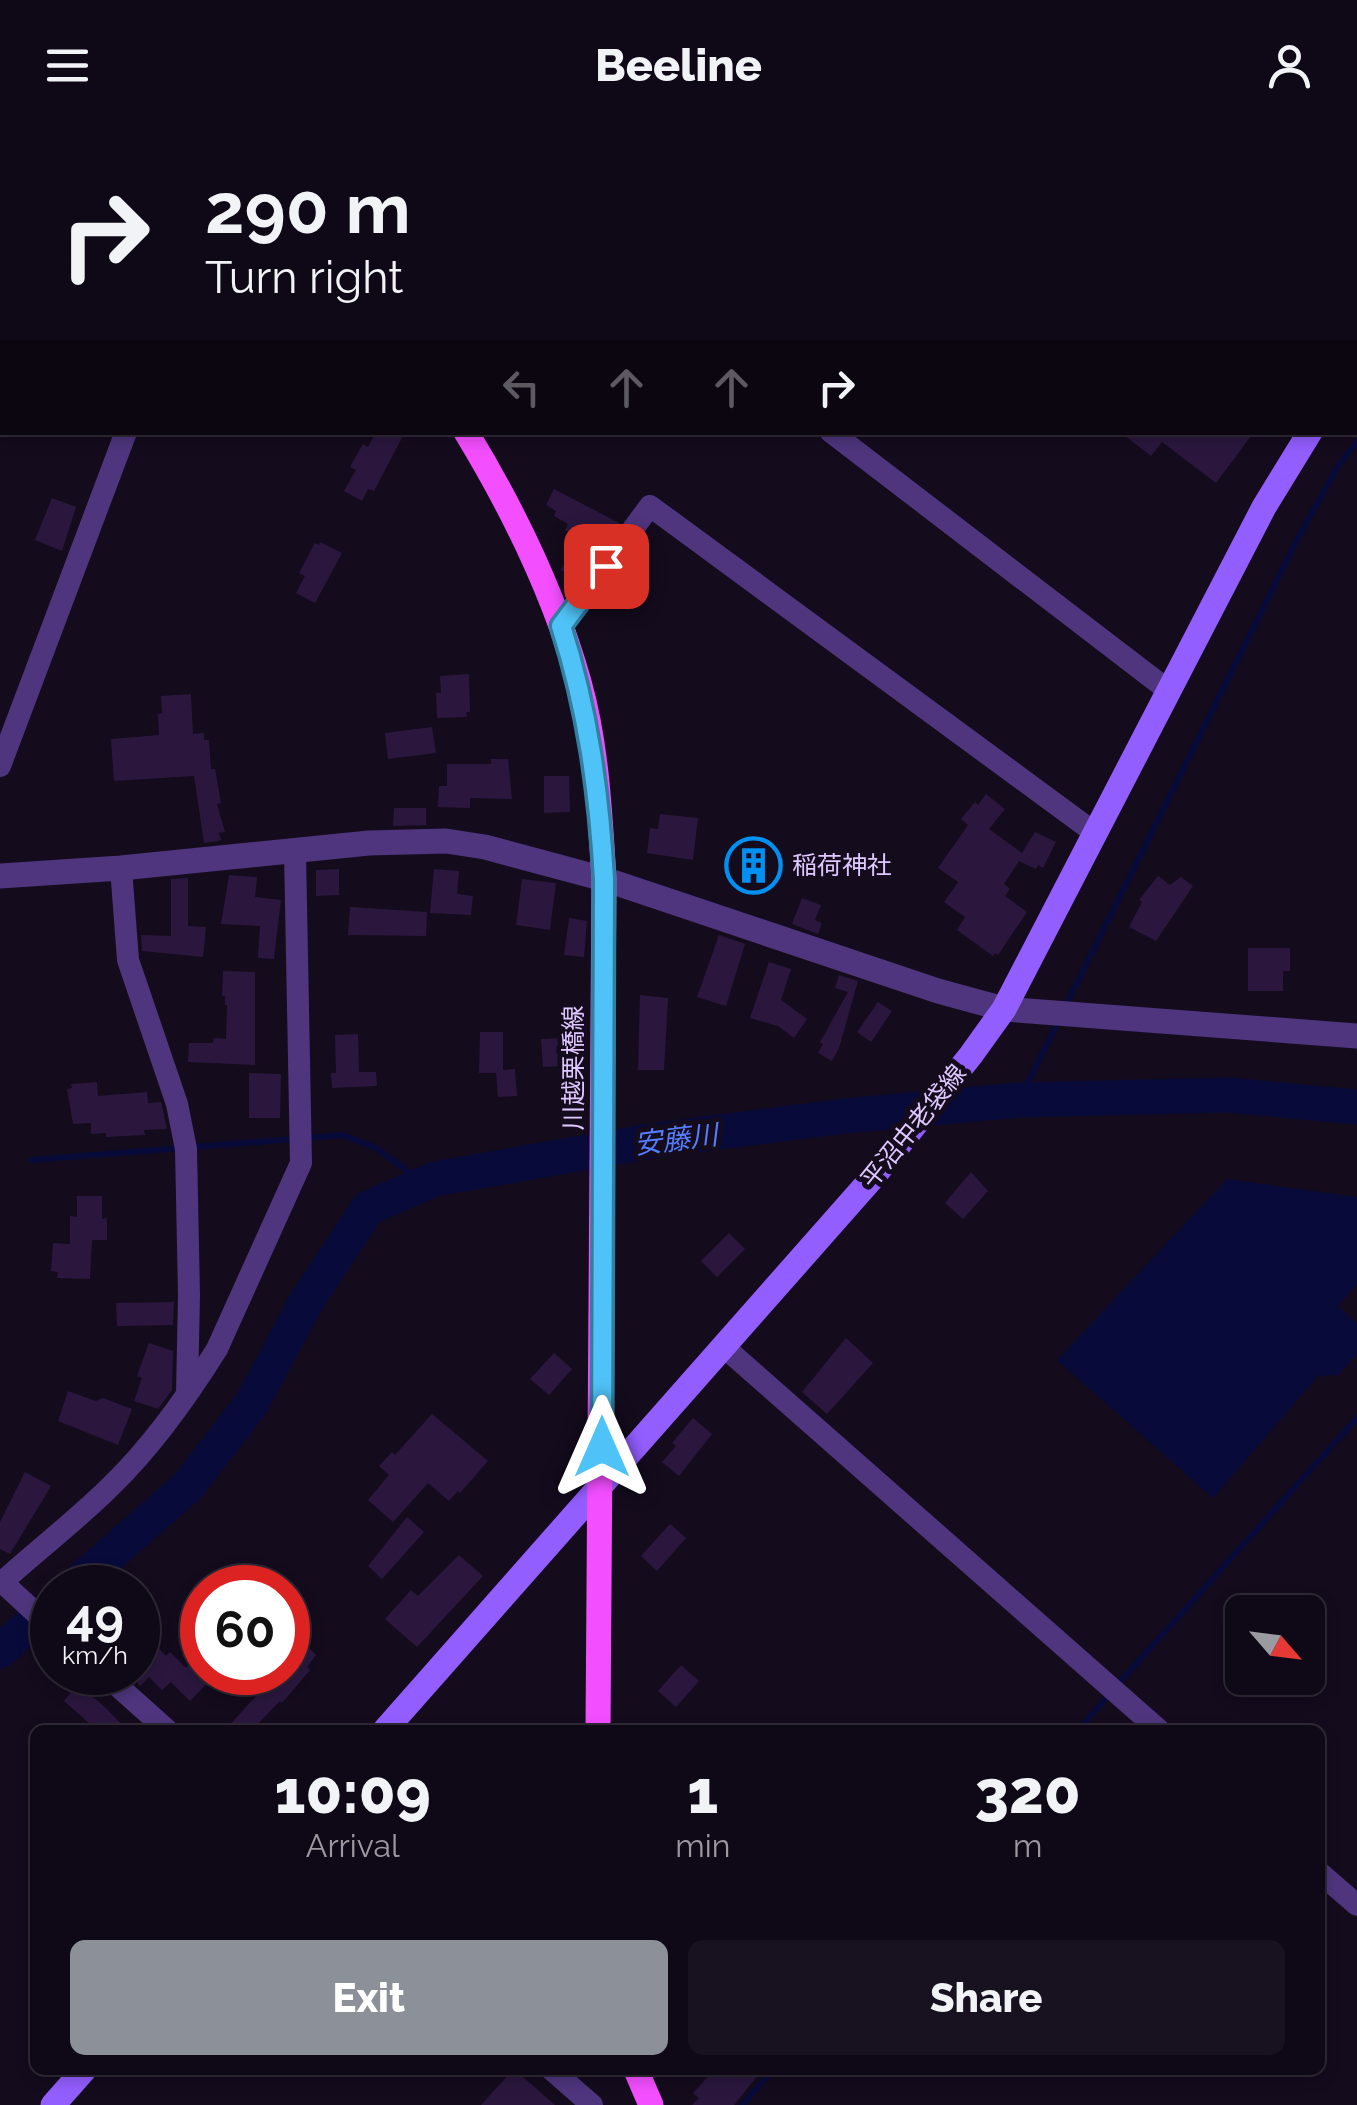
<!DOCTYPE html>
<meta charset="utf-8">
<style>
body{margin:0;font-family:Raleway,"Noto Sans JP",sans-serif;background:#18111f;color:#f1f3f6;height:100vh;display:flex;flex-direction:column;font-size:38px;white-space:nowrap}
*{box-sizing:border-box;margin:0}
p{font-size:32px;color:#9b9aa1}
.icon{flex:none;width:55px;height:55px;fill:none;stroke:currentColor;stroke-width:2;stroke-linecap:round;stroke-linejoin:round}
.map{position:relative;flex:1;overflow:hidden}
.drawer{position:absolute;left:30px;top:1595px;width:1295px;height:350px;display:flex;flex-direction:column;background:#0f0816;border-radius:15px;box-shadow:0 5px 15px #0003,0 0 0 2px #2f2935}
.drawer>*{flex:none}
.hud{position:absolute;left:0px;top:0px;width:1358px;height:305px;box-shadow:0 5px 15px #0003,0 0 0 2px #2f2935;background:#0f0816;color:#f1f3f6;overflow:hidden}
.needle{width:65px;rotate:118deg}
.fabs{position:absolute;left:1225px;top:1465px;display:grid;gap:20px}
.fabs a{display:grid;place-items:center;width:100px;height:100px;border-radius:15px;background:#0f0816;box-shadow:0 5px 15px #0003,0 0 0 2px #2f2935;font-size:50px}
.speed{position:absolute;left:30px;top:1435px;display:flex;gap:20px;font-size:50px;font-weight:700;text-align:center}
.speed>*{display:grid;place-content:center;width:130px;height:130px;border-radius:50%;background:#0f0816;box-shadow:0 5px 15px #0003,0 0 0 2px #2f2935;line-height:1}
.speed small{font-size:25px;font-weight:400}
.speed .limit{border:15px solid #d22;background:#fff;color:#111}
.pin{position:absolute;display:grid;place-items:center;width:85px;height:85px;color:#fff;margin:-42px;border-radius:20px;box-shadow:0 5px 15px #0006}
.me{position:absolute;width:110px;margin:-55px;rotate:0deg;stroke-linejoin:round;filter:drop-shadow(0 0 8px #0008)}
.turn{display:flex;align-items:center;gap:35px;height:210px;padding:0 40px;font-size:45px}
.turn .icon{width:130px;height:130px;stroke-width:2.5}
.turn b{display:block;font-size:70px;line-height:85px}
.lanes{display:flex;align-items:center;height:95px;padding:0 40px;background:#0003;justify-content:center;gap:50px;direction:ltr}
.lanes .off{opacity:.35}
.eta{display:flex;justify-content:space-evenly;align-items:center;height:170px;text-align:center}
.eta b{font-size:60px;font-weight:800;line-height:70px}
.button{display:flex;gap:20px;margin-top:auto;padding:20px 40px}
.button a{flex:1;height:115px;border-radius:15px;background:#8c9099;color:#fff;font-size:40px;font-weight:800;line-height:115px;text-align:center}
.button a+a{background:#18111f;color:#f1f3f6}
header{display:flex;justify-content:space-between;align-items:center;height:130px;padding:0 40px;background:#0f0816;font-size:45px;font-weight:800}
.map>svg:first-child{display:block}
.water{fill:#080b3a}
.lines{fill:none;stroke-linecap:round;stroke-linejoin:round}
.stream{stroke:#080b3a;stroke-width:6}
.river{stroke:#080b3a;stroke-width:35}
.building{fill:#2b173e}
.minor{stroke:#4e357d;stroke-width:22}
.tertiary{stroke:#4e357d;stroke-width:25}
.secondary{stroke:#935eff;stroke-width:25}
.primary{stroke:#f34eff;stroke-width:25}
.route-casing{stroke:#337fa1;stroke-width:25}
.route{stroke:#4fc3f7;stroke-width:18}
.labels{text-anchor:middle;stroke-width:10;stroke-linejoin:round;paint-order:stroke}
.poi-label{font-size:25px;fill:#dfc7ff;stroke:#140b1d;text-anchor:start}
.street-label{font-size:25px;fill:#dfc7ff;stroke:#140b1d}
.water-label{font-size:28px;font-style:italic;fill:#557dff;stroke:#140b1d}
</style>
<header><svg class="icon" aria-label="menu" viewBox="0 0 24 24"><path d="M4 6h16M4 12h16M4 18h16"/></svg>Beeline<svg class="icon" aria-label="person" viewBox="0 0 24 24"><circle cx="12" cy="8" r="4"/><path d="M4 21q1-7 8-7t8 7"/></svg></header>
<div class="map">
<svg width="1357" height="1975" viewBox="0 0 1357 1975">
<rect width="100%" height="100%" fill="#140b1d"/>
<polygon class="water" points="1227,1049 1357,1067 1357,1154 1338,1176 1357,1194 1357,1224 1339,1245 1318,1246 1213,1368 1057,1230"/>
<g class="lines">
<g class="stream">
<polyline points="938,2 940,0"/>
<polyline points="1064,879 1297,410 1338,336 1357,312"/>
<polyline points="1019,970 1059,890"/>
<polyline points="32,1030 343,1005 376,1018 425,1054"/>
<polyline points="1118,1554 1357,1288"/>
<polyline points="1078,1600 1110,1564"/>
<polyline points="742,1975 773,1940"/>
</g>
<g class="river">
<polyline points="72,1458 188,1356 252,1273 306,1172 368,1078 435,1049 656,1010 845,986 1019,970 1229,965 1357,977"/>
<polyline points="0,1521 52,1475"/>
</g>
</g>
<g class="building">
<polygon points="376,302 405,302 374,361 368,359 362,371 344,361 356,340 350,337 363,314 368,317"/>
<polygon points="1120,302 1254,302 1216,353 1162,312 1151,326"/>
<polygon points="554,359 619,393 573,454 565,450 568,444 561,440 572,419 565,416 572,404 565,400 568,394 554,386 556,381 546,375"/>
<polygon points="52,368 76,377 62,421 35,410"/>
<polygon points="320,412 342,423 315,473 296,463 305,446 299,443 315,413 319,415"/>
<polygon points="469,544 470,582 466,582 467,587 437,588 436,563 441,563 440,546"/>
<polygon points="191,564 193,604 204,603 204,610 209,610 211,639 215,639 221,673 217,674 225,702 219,703 221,710 213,712 204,713 194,646 114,651 111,609 159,605 158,584 162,583 161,566"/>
<polygon points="432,597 436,623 388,629 385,603"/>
<polygon points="491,629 508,629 512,669 470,668 470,678 438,677 439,656 447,656 447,634 491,634"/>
<polygon points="544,646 569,646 570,682 544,683"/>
<polygon points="986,664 1005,679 989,699 1022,723 1035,702 1056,712 1043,738 1038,735 1036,739 1019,731 1004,754 1010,759 1005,766 1027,782 998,825 995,823 993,826 957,800 965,787 944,772 958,752 938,738 968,695 961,689 975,672 978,675"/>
<polygon points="394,678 426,678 426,695 393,696"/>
<polygon points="660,684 698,688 693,730 647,723 650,698 658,699"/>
<polygon points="339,739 339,765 316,766 316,740"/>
<polygon points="434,739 459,741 457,764 473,766 471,785 430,783"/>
<polygon points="229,745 257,747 255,767 281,770 274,829 258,828 260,796 221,794"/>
<polygon points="1158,746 1170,755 1181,747 1193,756 1156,811 1129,797 1142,772 1139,770"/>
<polygon points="188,748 188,796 206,797 203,827 142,821 141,805 171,806 171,749"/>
<polygon points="522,749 556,753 550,800 516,795"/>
<polygon points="802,768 821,775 815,790 822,793 818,804 792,794"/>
<polygon points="350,777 427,782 426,806 348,805"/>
<polygon points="569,788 587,791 584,827 564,825"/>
<polygon points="719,805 745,814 726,876 697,867"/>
<polygon points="1248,818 1290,818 1290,841 1283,841 1283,861 1248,861"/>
<polygon points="769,832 791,839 781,870 807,889 794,908 778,896 750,888"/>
<polygon points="223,841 255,842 255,935 188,932 189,913 213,913 214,908 226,909 227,875 225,875 225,866 222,866"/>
<polygon points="839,845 858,851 839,918 832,931 818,923 823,914 820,912 848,862 835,858"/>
<polygon points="640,865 668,868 664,940 638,940"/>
<polygon points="878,872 892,881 871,912 857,902"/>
<polygon points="480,902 503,902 503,940 515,939 517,966 498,967 496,943 479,943"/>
<polygon points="358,904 359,942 376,942 377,956 332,958 331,943 336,943 335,905"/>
<polygon points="562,908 564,936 543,937 541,909"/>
<polygon points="249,943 281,944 280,988 249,988"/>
<polygon points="97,952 98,966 147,962 148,973 161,972 167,999 144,1000 145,1005 106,1007 106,1003 91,1004 91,993 73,994 67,959 72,958 71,954"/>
<polygon points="971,1042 988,1061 963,1089 945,1073"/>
<polygon points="77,1066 102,1066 102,1089 107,1088 107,1110 92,1110 90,1149 57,1148 58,1142 51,1141 53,1113 70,1114 70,1086 77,1087"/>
<polygon points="729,1103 745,1119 717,1147 701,1131"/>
<polygon points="174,1172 173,1195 117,1196 116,1173"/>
<polygon points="846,1208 873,1233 827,1284 802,1262"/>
<polygon points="149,1213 173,1221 172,1260 158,1279 134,1271 142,1248 137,1246"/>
<polygon points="554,1223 572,1239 549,1265 530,1249"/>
<polygon points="68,1261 96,1271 103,1268 132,1279 118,1315 58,1291"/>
<polygon points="432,1284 488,1331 460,1363 458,1361 449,1371 428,1353 393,1392 368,1370 389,1345 379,1336 392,1322 395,1325"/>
<polygon points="693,1288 712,1304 679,1346 662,1332 676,1316 672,1313"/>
<polygon points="25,1342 51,1356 10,1424 0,1419 0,1392"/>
<polygon points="407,1387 424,1402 382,1449 368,1436"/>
<polygon points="670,1394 686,1408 657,1441 641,1426"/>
<polygon points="459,1425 483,1446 417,1517 385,1489 411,1460 418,1466"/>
<polygon points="138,1496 166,1526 170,1522 186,1538 202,1521 202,1542 218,1542 190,1571 171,1552 162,1560 149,1547 140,1556 138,1554"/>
<polygon points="288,1496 316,1525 307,1537 310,1540 282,1573 280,1571 252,1600 225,1600 278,1542 288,1542"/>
<polygon points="681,1535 699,1551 676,1577 658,1561"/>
<polygon points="78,1554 106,1578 127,1600 97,1600 64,1571"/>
<polygon points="513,1940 515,1940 555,1975 481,1975"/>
<polygon points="714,1940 762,1940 734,1975 692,1975 699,1968 693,1963"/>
</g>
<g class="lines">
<g class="minor">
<polyline points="35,0 39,2"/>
<polyline points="236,2 237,0"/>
<polyline points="0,127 2,125"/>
<polyline points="831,302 1169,561"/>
<polyline points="561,496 650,376 1095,703"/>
<polyline points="0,636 126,302"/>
<polyline points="121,738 128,830 177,974 186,1019 189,1165 187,1263"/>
<polyline points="724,1217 1159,1600"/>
<polyline points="0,1450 52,1498"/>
<path d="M0,1454C36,1421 77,1390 112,1355C152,1316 187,1267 217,1219L301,1033L295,722"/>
<polyline points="102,1542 167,1600"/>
<polyline points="1320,1743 1357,1775"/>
<polyline points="552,1940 592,1975"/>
</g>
<polyline class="tertiary" points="0,746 121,738 369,713 446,711 485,717 604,749 938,861 1004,879 1357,906"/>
<g class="secondary">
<polyline points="1355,237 1357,234"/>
<polyline points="385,1600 874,1046 971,925 1004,879 1264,377 1310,302"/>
<polyline points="53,1975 84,1940"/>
</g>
<g class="primary">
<polyline points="128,0 133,2"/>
<path d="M466,302C514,381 554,463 579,552C597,616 600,684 604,749L598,1600"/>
<polyline points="636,1940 651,1975"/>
</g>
</g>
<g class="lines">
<defs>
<path id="route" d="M602,1317L604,749C599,662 588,580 561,496L606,436"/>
</defs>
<use href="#route" class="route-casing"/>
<use href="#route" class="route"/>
</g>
<defs>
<symbol id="building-ring" viewBox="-11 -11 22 22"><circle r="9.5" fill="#140b1d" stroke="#0090f2" stroke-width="1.5"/><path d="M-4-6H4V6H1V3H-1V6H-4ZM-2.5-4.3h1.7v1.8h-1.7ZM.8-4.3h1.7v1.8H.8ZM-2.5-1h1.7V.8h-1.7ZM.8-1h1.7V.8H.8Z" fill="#0090f2"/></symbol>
</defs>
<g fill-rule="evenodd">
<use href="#building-ring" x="722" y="704" width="63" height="63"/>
</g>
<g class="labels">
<g class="poi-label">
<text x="792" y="744">稲荷神社</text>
</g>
<g class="street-label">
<text transform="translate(573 938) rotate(-90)" y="9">川越栗橋線</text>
<text transform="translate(913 996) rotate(-51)" y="9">平沼中老袋線</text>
</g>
<g class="water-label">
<text transform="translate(676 1009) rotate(-7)" y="10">安藤川</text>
</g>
</g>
</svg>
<div class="fabs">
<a><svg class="needle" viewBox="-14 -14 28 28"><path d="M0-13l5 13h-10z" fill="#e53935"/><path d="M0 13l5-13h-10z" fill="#9b9aa1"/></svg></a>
</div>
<div class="speed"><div>49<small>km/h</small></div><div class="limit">60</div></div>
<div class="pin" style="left:606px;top:436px;background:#d93025"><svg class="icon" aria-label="arrive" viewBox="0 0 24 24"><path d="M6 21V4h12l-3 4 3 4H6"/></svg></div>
<svg class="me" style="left:602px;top:1317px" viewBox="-20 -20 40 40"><path d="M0-17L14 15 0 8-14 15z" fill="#4fc3f7" stroke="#fff" stroke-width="4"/></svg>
<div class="hud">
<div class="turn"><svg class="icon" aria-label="right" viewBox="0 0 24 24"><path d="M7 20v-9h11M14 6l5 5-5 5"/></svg><div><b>290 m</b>Turn right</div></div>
<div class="lanes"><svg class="icon off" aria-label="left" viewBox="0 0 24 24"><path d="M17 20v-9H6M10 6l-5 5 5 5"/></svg><svg class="icon off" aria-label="ahead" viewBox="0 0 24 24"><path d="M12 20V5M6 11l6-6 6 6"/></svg><svg class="icon off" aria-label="ahead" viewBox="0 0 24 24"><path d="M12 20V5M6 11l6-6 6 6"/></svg><svg class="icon" aria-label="right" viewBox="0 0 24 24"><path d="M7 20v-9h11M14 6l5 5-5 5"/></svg></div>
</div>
<section class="drawer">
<div class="eta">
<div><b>10:09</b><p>Arrival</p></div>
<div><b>1</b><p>min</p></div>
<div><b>320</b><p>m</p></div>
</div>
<div class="button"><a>Exit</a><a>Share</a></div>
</section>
</div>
